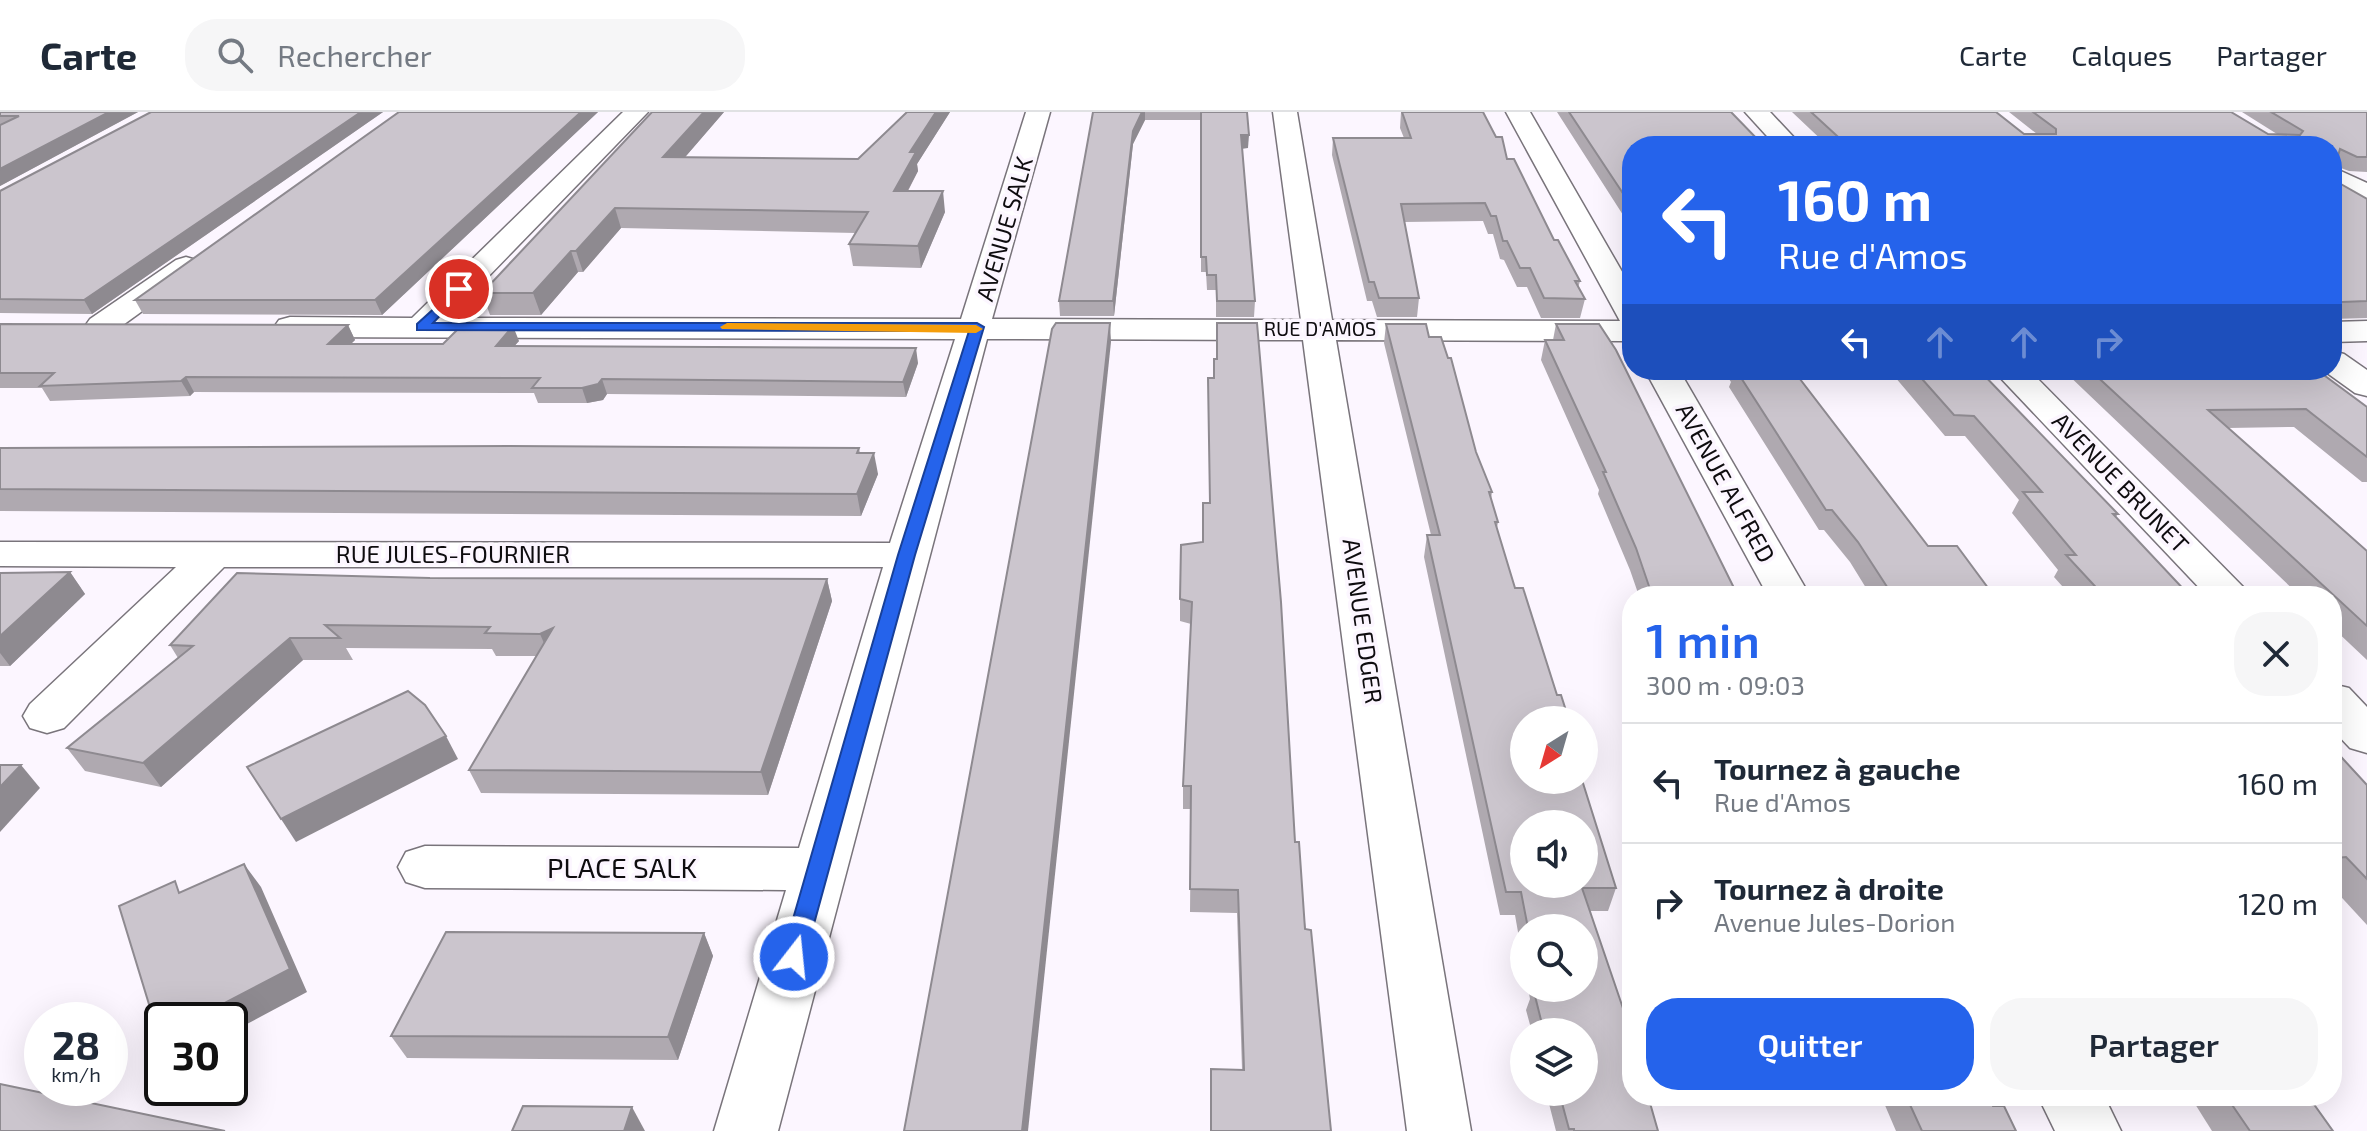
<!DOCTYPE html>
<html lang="fr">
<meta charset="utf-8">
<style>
body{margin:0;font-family:"Exo 2",sans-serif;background:#f6f6f7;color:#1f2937;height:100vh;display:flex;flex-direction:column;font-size:30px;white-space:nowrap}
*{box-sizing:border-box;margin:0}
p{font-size:26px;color:#747a83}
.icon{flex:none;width:44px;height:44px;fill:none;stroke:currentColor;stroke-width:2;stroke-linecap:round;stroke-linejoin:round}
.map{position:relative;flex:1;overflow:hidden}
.sheet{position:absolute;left:1622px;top:474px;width:720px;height:520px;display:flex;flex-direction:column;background:#fff;border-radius:32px;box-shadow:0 8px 32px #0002}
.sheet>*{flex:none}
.hud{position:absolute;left:1622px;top:24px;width:720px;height:244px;border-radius:32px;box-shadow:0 8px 32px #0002;background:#2563eb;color:#fff;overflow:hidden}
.needle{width:52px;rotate:217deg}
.buttons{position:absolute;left:1510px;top:594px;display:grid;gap:16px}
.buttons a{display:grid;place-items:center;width:88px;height:88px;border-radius:50%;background:#fff;box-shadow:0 8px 32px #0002;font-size:40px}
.speed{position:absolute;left:24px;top:890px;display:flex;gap:16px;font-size:40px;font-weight:700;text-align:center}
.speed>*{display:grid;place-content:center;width:104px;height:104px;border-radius:50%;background:#fff;box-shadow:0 8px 32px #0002;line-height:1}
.speed small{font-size:20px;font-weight:400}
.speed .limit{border:4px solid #111;border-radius:12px;background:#fff;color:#111}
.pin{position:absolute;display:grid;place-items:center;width:68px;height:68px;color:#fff;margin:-34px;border:4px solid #fff;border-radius:50%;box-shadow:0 2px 8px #0007}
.me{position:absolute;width:88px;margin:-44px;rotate:16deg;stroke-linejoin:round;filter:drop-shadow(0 0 6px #0008)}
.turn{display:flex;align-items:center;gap:28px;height:168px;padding:0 24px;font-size:36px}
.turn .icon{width:104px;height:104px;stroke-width:2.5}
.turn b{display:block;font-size:56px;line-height:68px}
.lanes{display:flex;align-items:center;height:76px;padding:0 24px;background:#0003;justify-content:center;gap:40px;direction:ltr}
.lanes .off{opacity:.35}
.round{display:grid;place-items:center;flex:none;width:84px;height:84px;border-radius:32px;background:#f6f6f7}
.summary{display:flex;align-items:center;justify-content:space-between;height:136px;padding:0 24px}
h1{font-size:48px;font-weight:600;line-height:60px;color:#2563eb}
.primary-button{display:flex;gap:16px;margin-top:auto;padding:16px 24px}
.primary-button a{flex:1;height:92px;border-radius:32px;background:#2563eb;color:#fff;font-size:32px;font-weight:600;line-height:92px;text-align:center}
.primary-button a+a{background:#f6f6f7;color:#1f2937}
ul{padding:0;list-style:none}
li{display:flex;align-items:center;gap:24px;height:120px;padding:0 24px;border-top:2px solid #e0e1e3}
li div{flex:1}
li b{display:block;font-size:30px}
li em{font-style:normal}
header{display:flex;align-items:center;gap:48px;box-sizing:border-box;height:112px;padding:0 40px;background:#fff;border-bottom:2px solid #e0e1e3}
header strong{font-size:38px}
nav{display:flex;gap:44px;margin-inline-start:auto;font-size:28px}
.search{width:560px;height:72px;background:#f6f6f7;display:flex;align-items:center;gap:20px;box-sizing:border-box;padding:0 28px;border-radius:32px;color:#747a83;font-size:30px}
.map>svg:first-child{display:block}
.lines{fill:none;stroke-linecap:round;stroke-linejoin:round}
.minor-casing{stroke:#79747b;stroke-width:3}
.minor{fill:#fff;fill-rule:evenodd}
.wall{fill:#afa9b0}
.shaded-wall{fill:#8e8a90}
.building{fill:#cbc5cd;stroke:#8e8a90;stroke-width:2;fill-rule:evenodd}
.route{fill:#2563eb;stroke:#184099;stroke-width:2}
.slow{fill:#f59e0b}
.labels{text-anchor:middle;stroke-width:7;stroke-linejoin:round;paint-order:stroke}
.far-street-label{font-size:20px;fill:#0e0c0f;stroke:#fcf6ff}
.street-label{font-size:24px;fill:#0e0c0f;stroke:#fcf6ff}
.near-street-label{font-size:28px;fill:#0e0c0f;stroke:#fcf6ff}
</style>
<header>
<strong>Carte</strong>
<div class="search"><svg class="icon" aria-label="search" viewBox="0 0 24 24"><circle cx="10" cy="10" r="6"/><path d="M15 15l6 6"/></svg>Rechercher</div>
<nav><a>Carte</a><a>Calques</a><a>Partager</a></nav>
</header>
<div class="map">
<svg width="2367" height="1019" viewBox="0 0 2367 1019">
<rect width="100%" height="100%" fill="#fcf6ff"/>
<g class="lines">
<defs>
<g id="minor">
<polygon points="623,0 648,0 448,206 961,207 1026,0 1050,0 992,207 1301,208 1273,0 1297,0 1332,208 1620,209 1506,0 1530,0 1632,177 1632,229 1336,228 1471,1019 1407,1019 1303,228 987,227 778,1019 714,1019 786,778 425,776 406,770 398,755 406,740 425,734 799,736 883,455 224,455 64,616 47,621 30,616 23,604 30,592 176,455 0,454 0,430 890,431 955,227 290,225 279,222 274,215 279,208 290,205 412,206"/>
<polygon points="1745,0 1770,0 1802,34 1776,34"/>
<polygon points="2332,55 2367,71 2367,90 2332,73"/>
<polygon points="186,145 196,148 201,154 196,160 112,221 101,224 90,221 85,214 90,207 176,148"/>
<polygon points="2367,209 2367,229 2332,230 2332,210"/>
<polygon points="2332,239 2344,242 2367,258 2367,284 2355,281 2323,258 2332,258"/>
<polygon points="1645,258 1679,258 1810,484 1768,484"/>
<polygon points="1993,258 2029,258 2252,484 2207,484"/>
<polygon points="2332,572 2349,576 2367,595 2367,641 2350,636 2332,617"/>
<polygon points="2038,984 2104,984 2121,1019 2055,1019"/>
</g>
</defs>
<use href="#minor" class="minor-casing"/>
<use href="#minor" class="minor"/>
</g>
<g class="wall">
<polygon points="0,0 138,0 0,74"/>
<polygon points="151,0 383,0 92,202 0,201 0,79"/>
<polygon points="399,0 598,0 382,203 143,202 135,188"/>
<polygon points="652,0 724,0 685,45 858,47 907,0 950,0 917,52 918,59 908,79 945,100 921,156 853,154 849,132 856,121 621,116 583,160 578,160 541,203 490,203 482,181"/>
<polygon points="1093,0 1247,0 1248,36 1242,36 1255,189 1254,205 1216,205 1216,178 1207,178 1206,160 1201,160 1201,8 1145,8 1133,32 1114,204 1060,204 1059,189"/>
<polygon points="1401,0 1507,47 1554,128 1580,169 1578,176 1585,187 1580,206 1541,206 1527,175 1517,175 1504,148 1500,147 1493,122 1488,122 1483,109 1404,110 1419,186 1417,205 1377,205 1372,189 1367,189 1332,43 1333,26 1404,26 1400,16"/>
<polygon points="1557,0 1731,0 1632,34 1632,117"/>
<polygon points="1792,0 1996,0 2024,22 2037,22 2009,0 2231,0 2268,22 2277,22 2242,0 2367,0 2367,60 2349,59 2333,53 2332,54 2332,34 1828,34"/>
<polygon points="2332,67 2367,87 2367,206 2332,207"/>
<polygon points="0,212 348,213 355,228 351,232 443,232 519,229 514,234 918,251 906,285 607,282 603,288 587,291 538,291 534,281 194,280 190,284 50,289 42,276 0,276"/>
<polygon points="1386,212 1429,225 1492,380 1491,387 1498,410 1497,416 1524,608 1616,776 1608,799 1590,799 1658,1019 1556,1019 1546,980 1584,980 1584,920 1532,920 1526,898 1530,887 1528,876 1584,876 1584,816 1524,816 1524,854 1515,803 1500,803 1424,445 1427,423 1431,423 1384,231"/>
<polygon points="1556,212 1738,484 1639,484 1630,458 1598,382 1599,378 1541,248 1545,228 1553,228"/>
<polygon points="1723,258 1793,258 1928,434 1994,484 1871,484 1850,450 1824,418 1819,418 1729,275 1731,270"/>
<polygon points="1889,258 1979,258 2118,402 2116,405 2190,484 2071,484 2054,465 2058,458 2012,401 2019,388 1965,324 1945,324"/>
<polygon points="2063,258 2317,258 2367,295 2367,370 2362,370 2294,315 2228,316 2367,439 2367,548 2332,515 2332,484 2300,484"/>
<polygon points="1214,266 1295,730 1331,1019 1211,1019 1211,957 1242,957 1237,801 1190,800 1191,697 1183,697 1183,674 1191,512 1180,509 1180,487 1203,430 1209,391"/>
<polygon points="0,336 859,336 860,341 878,362 861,404 0,399"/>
<polygon points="70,460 85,482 10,554 0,554 0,461"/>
<polygon points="430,466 827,467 832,489 768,683 481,681 469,658 536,544 496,544 492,537 346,536 353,548 303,548 161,675 85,659 67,636 178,546 170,533"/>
<polygon points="2332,635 2367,673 2367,813 2332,775"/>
<polygon points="704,821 713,844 678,948 407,946 391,924"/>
<polygon points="1881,984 1989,984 1993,994 2016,1019 1896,1019"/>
<polygon points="2190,984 2308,984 2333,1019 2212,1019"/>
</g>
<g class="shaded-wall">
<polygon points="109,0 138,0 0,74 0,57"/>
<polygon points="361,0 383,0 92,202 84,188"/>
<polygon points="581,0 598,0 382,203 375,188"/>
<polygon points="704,0 724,0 668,65 663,45"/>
<polygon points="936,0 950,0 917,52 918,59 897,99 894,79 910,40"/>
<polygon points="1142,0 1145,0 1145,8 1133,32 1114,204 1113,189 1133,19"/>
<polygon points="1241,23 1249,23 1248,36 1241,37"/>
<polygon points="943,79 945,100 921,156 918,134"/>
<polygon points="615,96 621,116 583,160 576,139"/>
<polygon points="571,139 578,160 541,203 533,181"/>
<polygon points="1110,211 1111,230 1028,1019 1022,1019"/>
<polygon points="348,213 355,228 335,247 328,232"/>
<polygon points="513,214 519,229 501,249 496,234"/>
<polygon points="916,236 918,251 906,285 903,270"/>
<polygon points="186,265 194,280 190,284 181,269"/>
<polygon points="602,267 607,282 603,288 587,291 582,276"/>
<polygon points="874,341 878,362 861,404 857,382"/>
<polygon points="70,460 85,482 10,554 0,541 0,524"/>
<polygon points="827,467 832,489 768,683 761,660"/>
<polygon points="553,516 550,545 540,522"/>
<polygon points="290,526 303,548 161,675 143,651"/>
<polygon points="446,624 458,647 296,730 281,707"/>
<polygon points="21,653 40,676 0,720 0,675"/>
<polygon points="244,752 261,775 307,880 230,921 230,908 192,908"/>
<polygon points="704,821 713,844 678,948 668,925"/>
<polygon points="632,995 645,1019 624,1019"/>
</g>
<g class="building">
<polygon points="0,0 109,0 0,57 0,13 19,4 0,4"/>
<polygon points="151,0 361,0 84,188 0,187 0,79"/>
<polygon points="399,0 581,0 375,188 135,188"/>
<polygon points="652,0 704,0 663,45 858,47 907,0 936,0 910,40 916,40 894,79 943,79 918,134 849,132 868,100 615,96 576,139 571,139 533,181 482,181"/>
<polygon points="1093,0 1142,0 1133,19 1113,189 1059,189"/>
<polygon points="1201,0 1247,0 1249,23 1241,23 1255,189 1217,189 1216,163 1207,163 1206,145 1201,145"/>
<polygon points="1402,0 1483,0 1496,25 1502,25 1507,47 1514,47 1554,128 1558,128 1580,169 1575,169 1585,187 1544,186 1530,156 1520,156 1507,129 1503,129 1496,104 1491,104 1485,91 1401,92 1419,186 1379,186 1374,170 1369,170 1333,26 1411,26"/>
<polygon points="1569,0 1731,0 1764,34 1632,34 1632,95"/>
<polygon points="1811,0 1996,0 2024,22 2056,22 2056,17 2033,0 2231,0 2268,22 2300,23 2303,19 2271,0 2367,0 2367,45 2357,45 2340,37 2338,44 2332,44 2332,34 1848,34"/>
<polygon points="2332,67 2367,87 2367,189 2342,190 2332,184"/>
<polygon points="1056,211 1110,211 1022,1019 904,1019 1052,217"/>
<polygon points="1217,211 1257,211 1281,490 1295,730 1299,730 1305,817 1311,818 1331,1019 1211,1019 1211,957 1244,958 1238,778 1190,777 1191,674 1183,674 1192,490 1180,487 1181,433 1203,430 1203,391 1210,391 1208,266 1214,266 1214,247 1217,247"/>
<polygon points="0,212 348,213 328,232 443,232 461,214 513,214 496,234 916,236 903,270 602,267 598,272 582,276 532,276 540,266 186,265 181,269 40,274 54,261 0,261"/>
<path d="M1386,212H1426L1429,225H1441L1448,246H1451L1476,340L1492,380H1489L1498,410H1495L1515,476H1523L1557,583H1561L1569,608H1524V668H1582L1616,776H1582L1626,905L1632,926V984H1648L1658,1019H1574V1017H1569L1559,980H1584V920H1544L1533,876H1584V816H1528L1521,780H1506L1427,423H1440ZM1524,712H1584V772H1524Z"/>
<polygon points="1556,212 1599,212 1616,238 1738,484 1643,484 1642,482 1652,483 1636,436 1603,360 1606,360 1545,228 1564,228"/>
<polygon points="1736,258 1793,258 1928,434 1957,434 1994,484 1893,484 1858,430 1832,398 1826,398"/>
<polygon points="1914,258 1979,258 2118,402 2113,402 2190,484 2104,484 2066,443 2076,443 2023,380 2042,380 1974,304 1954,303"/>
<polygon points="2090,258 2317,258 2367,295 2367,345 2306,297 2208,298 2367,439 2367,514"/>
<polygon points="510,334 859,336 857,341 874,341 857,382 0,377 0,336"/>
<polygon points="70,460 0,524 0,461"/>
<polygon points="237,461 430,466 827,467 761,660 469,658 553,516 540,522 485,521 490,515 325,513 340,526 290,526 143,651 67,636 193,534 170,533"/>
<polygon points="408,579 425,593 446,624 281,707 247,655"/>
<polygon points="2332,635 2367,673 2367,767 2346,745 2336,746 2332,741"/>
<polygon points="0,653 21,653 0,675"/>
<polygon points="244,752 290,857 192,908 162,908 162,923 159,925 119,794 175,769 179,781"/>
<polygon points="446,820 704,821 668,925 391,924"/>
<polygon points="0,972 225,1019 0,1019"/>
<polygon points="1906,984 1989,984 1993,994 2004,994 2016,1019 1922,1019"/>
<polygon points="2226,984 2308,984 2333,1019 2250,1019"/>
<polygon points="523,994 632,995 624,1019 512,1019"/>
</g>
<polygon class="route" points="459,174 465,177 433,211 977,211 984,215 915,443 803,852 794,855 786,852 782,845 898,443 969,219 417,218 417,212"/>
<polygon class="slow" points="727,211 976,213 983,217 976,221 722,217 720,215"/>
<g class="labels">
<g class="far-street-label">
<text x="1320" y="224">RUE D'AMOS</text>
</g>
<g class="street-label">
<text transform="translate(1005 117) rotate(-74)" y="8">AVENUE SALK</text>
<text transform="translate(1725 371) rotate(61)" y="8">AVENUE ALFRED</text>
<text transform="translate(2120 371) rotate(46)" y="8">AVENUE BRUNET</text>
<text x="453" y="451">RUE JULES-FOURNIER</text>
<text transform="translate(1362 509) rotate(82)" y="8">AVENUE EDGER</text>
</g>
<g class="near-street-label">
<text x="622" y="766">PLACE SALK</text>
</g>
</g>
</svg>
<div class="buttons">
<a><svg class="needle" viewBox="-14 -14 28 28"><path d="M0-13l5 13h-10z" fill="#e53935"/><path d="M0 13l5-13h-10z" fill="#747a83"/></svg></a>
<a><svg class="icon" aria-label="sound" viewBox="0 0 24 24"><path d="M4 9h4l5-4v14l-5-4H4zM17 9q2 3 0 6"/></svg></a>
<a><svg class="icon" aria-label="search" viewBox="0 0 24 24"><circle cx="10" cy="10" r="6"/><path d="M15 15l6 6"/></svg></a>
<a><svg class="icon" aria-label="layers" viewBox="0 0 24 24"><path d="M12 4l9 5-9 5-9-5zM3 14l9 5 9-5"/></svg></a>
</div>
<div class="speed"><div>28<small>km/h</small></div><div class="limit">30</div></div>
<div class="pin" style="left:459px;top:177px;background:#d93025"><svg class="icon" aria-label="arrive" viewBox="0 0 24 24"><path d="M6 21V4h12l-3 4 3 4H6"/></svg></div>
<svg class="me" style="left:794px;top:845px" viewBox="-20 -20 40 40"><circle r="17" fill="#2563eb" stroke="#fff" stroke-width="3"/><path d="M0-11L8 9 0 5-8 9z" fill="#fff"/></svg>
<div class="hud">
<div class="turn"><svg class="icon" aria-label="left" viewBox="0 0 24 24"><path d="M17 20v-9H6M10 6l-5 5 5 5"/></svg><div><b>160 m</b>Rue d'Amos</div></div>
<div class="lanes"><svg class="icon" aria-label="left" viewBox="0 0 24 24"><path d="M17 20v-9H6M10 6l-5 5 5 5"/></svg><svg class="icon off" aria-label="ahead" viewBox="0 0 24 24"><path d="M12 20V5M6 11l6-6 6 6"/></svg><svg class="icon off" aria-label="ahead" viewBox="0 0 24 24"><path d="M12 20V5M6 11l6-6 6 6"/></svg><svg class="icon off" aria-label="right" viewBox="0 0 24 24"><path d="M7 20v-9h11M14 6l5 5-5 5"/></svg></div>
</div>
<section class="sheet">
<div class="summary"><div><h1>1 min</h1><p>300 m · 09:03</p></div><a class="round"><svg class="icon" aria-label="close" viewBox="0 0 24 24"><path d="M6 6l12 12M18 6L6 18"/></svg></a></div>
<ul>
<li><svg class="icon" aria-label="left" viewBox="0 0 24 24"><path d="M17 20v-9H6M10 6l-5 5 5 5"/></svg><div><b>Tournez à gauche</b><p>Rue d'Amos</p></div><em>160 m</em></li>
<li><svg class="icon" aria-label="right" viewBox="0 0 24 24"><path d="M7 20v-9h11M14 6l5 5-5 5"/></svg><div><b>Tournez à droite</b><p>Avenue Jules-Dorion</p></div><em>120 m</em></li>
</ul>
<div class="primary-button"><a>Quitter</a><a>Partager</a></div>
</section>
</div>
